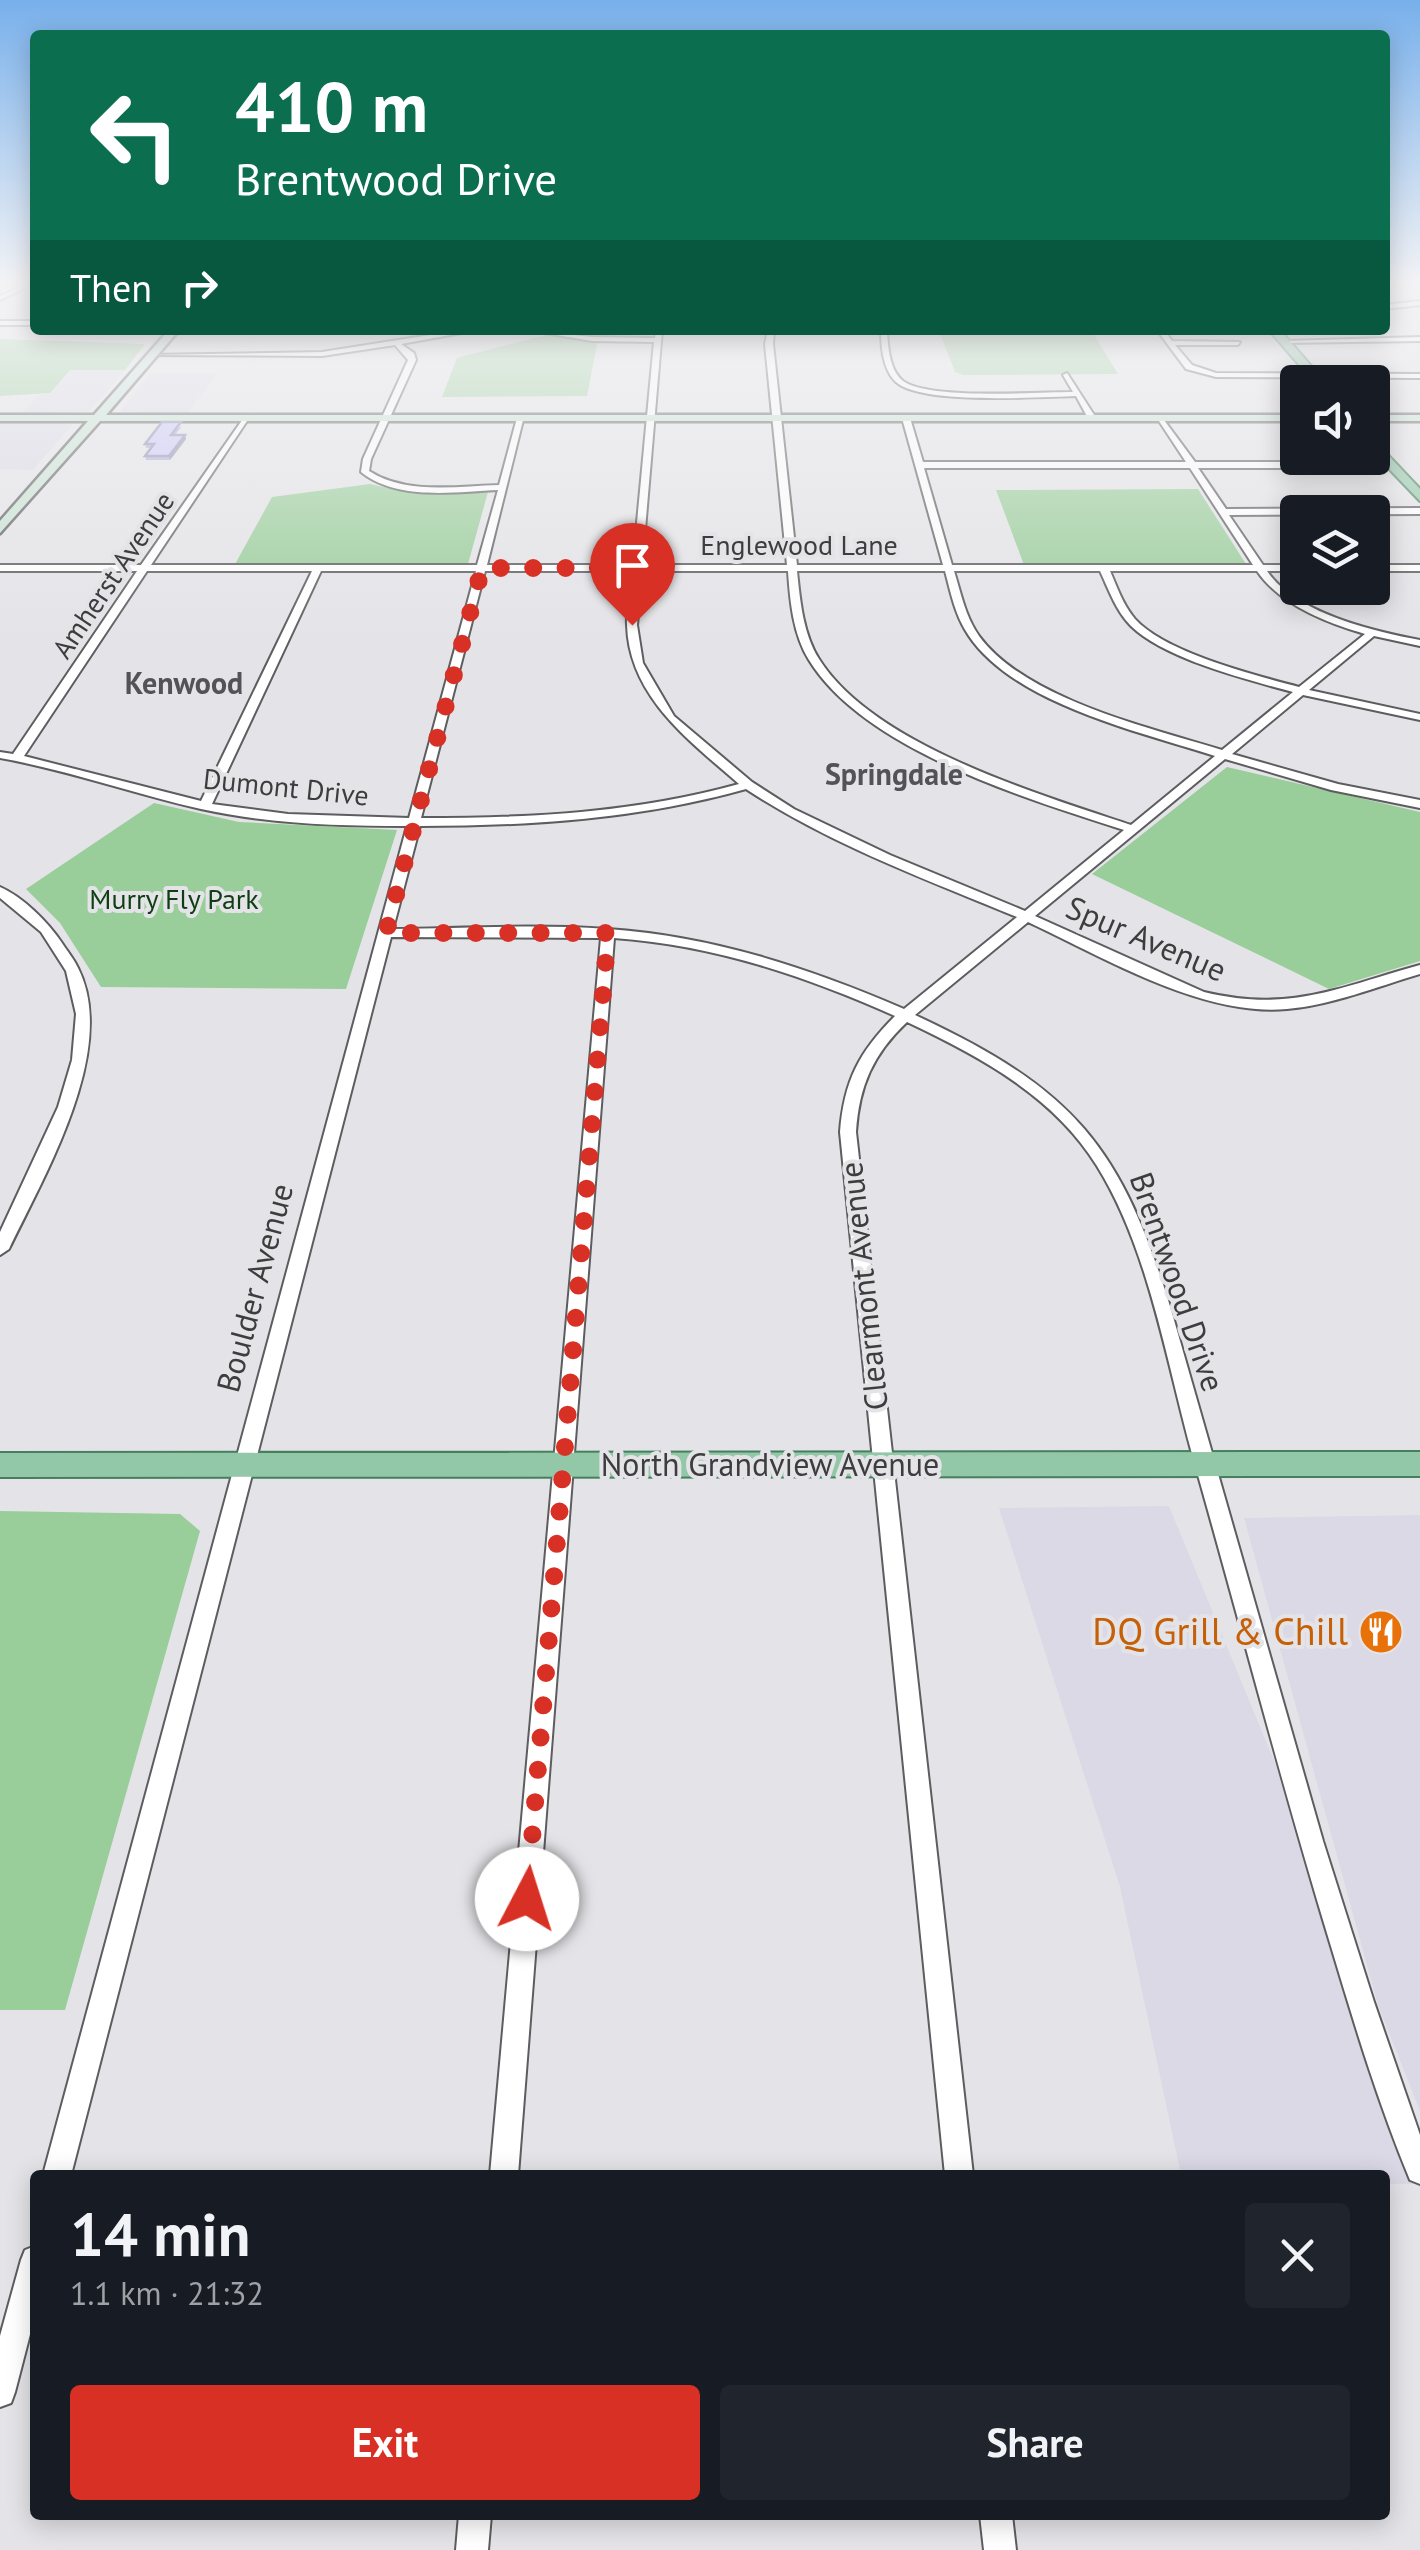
<!DOCTYPE html>
<meta charset="utf-8">
<style>
body{margin:0;font-family:"PT Sans",sans-serif;background:#20242c;color:#f1f3f6;height:100vh;display:flex;flex-direction:column;font-size:38px;white-space:nowrap}
*{box-sizing:border-box;margin:0}
p{font-size:32px;color:#9ea1a6}
.icon{flex:none;width:55px;height:55px;fill:none;stroke:currentColor;stroke-width:2;stroke-linecap:round;stroke-linejoin:round}
.map{position:relative;flex:1;overflow:hidden}
.drawer{position:absolute;left:30px;top:2170px;width:1360px;height:350px;display:flex;flex-direction:column;background:#171b24;border-radius:10px;box-shadow:0 5px 25px #0003}
.drawer>*{flex:none}
.hud{position:absolute;left:30px;top:30px;width:1360px;height:305px;border-radius:10px;box-shadow:0 5px 25px #0003;background:#0b6e4f;color:#fff;overflow:hidden}
.controls{position:absolute;left:1280px;top:365px;display:grid;gap:20px}
.controls a{display:grid;place-items:center;width:110px;height:110px;border-radius:10px;background:#171b24;box-shadow:0 5px 25px #0003;font-size:50px}
.pin{position:absolute;display:grid;place-items:center;width:85px;height:85px;color:#fff;margin:-102px -42px;border-radius:50% 50% 50% 0;rotate:-45deg;box-shadow:0 0 10px #0007}
.pin .icon{rotate:45deg}
.me{position:absolute;width:110px;margin:-55px;rotate:5deg;stroke-linejoin:round;filter:drop-shadow(0 0 8px #0008)}
.turn{display:flex;align-items:center;gap:35px;height:210px;padding:0 40px;font-size:45px}
.turn .icon{width:130px;height:130px;stroke-width:2.5}
.turn b{display:block;font-size:70px;line-height:85px}
.then{display:flex;align-items:center;height:95px;padding:0 40px;background:#0003;gap:20px;font-size:38px}
.round{display:grid;place-items:center;flex:none;width:105px;height:105px;border-radius:10px;background:#20242c}
.summary{display:flex;align-items:center;justify-content:space-between;height:170px;padding:0 40px}
h1{font-size:60px;font-weight:600;line-height:75px}
.primary-button{display:flex;gap:20px;margin-top:auto;padding:20px 40px}
.primary-button a{flex:1;height:115px;border-radius:10px;background:#d93025;color:#fff;font-size:40px;font-weight:600;line-height:115px;text-align:center}
.primary-button a+a{background:#20242c;color:#f1f3f6}
.map>svg:first-child{display:block}
.built{fill:#dad9e5}
.green{fill:#99cd99}
.lines{fill:none;stroke-linecap:round;stroke-linejoin:round}
.street-casing{stroke:#5d5d60;stroke-width:4}
.secondary-casing{stroke:#5d5d60;stroke-width:5}
.primary-casing{stroke:#457f5d;stroke-width:4}
.street{fill:#fff;fill-rule:evenodd}
.secondary{fill:#c8e3d3;fill-rule:evenodd}
.primary{fill:#92c7a7;fill-rule:evenodd}
.wall{fill:#adaad5}
.shaded-wall{fill:#8d8bae}
.building{fill:#c9c6f8;stroke:#8d8bae;stroke-width:2.5}
.route{stroke:#d93025;stroke-width:18;stroke-dasharray:0 32.4}
.labels{text-anchor:middle;stroke-width:8;stroke-linejoin:round;paint-order:stroke}
.far-street-label{font-size:28px;fill:#3d3d3e;stroke:#e4e4e8}
.far-park-label{font-size:28px;fill:#0e3f13;stroke:#e4e4e8}
.far-neighbourhood-label{font-size:30px;font-weight:bold;fill:#535357;stroke:#e4e4e8}
.street-label{font-size:32px;fill:#3d3d3e;stroke:#e4e4e8}
.near-food-label{font-size:38px;fill:#c56008;stroke:#e4e4e8;text-anchor:end}
</style>
<div class="map">
<svg width="1420" height="2550" viewBox="0 0 1420 2550">
<rect width="100%" height="100%" fill="#e4e4e8"/>
<g class="built">
<polygon points="70,370 125,370 89,411 21,414 38,396 50,393"/>
<polygon points="150,374 217,374 187,414 120,412"/>
<polygon points="0,423 60,423 72,425 33,470 0,469"/>
<polygon points="1169,1506 1320,1872 1420,2171 1420,2184 1385,2184 1385,2175 1181,2175 1120,1887 999,1508"/>
<polygon points="1420,1515 1420,2111 1378,2005 1244,1518"/>
</g>
<g class="green">
<polygon points="1091,330 1118,374 963,375 955,372 939,331"/>
<polygon points="549,334 598,339 587,396 442,397 457,358"/>
<polygon points="0,339 145,344 125,370 70,370 50,393 0,396"/>
<polygon points="370,484 401,491 488,492 468,564 234,566 272,497"/>
<polygon points="1198,489 1246,564 1024,565 996,490"/>
<polygon points="1227,767 1420,812 1420,961 1329,989 1092,874"/>
<polygon points="154,803 239,822 397,830 346,989 101,987 60,923 26,889"/>
<polygon points="0,1511 180,1514 200,1531 65,2010 0,2010"/>
</g>
<g class="lines">
<defs>
<g id="street">
<polygon points="22,286 29,286 0,300 0,296"/>
<polygon points="1420,301 1420,305 1385,309 1385,305"/>
<rect x="0" y="321" width="35" height="4"/>
<path d="M462,330H478L401,344L414,353L416,360L371,459L369,471C406,495 457,486 499,485L517,418L524,416L487,565H633L654,342L592,341L527,330L592,337L655,338L656,330H662L642,565H787L765,344L768,330H774L773,344L797,565H943L902,418L906,416L910,418L923,462H1186L1157,418L1161,416L1195,462H1392L1396,465L1392,468H1198L1226,509L1420,508V514L1229,515L1263,565H1298V571H1267C1295,613 1373,631 1420,640V646L1374,636L1309,690L1420,714V720L1303,695L1232,754L1338,784L1420,800V808L1331,790L1225,759L1035,916L1204,992C1291,1013 1339,987 1420,965V974C1376,987 1332,1005 1287,1009C1203,1017 1103,957 1028,922L915,1015C1074,1089 1122,1146 1172,1313L1323,1841L1374,2002L1420,2135V2184L1410,2180C1378,2103 1354,2023 1330,1943C1281,1783 1240,1622 1194,1461C1167,1366 1150,1251 1097,1166C1054,1096 979,1056 907,1022C873,1054 859,1086 856,1132L973,2175H945L840,1132C844,1081 859,1052 895,1016C805,976 714,945 614,938L518,2175H490L601,938L391,937L71,2175H43L407,826C338,826 269,824 201,809C134,794 68,770 0,758V752L13,754L137,571H0V565H141L245,416L249,418L151,565H477L498,490C454,492 397,501 361,472L363,459L408,360L395,345L322,356L148,355L322,352ZM924,468H1190L1253,565H952ZM147,571H312L201,801L24,756ZM321,571H476L409,818L288,814L212,804ZM485,571H632C630,588 626,607 627,625C629,697 690,741 739,784C635,813 529,818 421,818ZM642,571H788C790,601 793,634 809,660C864,750 1028,799 1124,830L1025,911L890,855L794,809L752,782L674,716L643,663L637,625ZM797,571H945C951,593 955,616 969,636C1015,704 1140,732 1215,756L1131,825C1038,794 873,745 819,659C803,634 800,600 797,571ZM954,571H1100C1109,590 1116,611 1131,626C1165,659 1248,680 1293,692L1222,750C1150,728 1025,699 979,636C965,616 961,593 954,571ZM1110,571H1257C1280,605 1327,623 1365,634L1299,687C1255,675 1166,653 1135,619C1123,605 1117,587 1110,571ZM746,789C830,844 925,879 1017,917L904,1009C809,968 712,936 608,929C537,924 464,928 393,929L420,826C531,826 639,819 746,789Z"/>
<path d="M881,330H887C888,346 889,370 903,381C929,400 1038,392 1073,392L1063,375L1067,373L1096,418L1089,420L1076,396C1039,397 921,405 896,382C883,370 881,347 881,330Z"/>
<polygon points="1157,330 1164,330 1172,341 1240,342 1238,345 1175,345 1192,365 1216,373 1420,374 1420,378 1216,377 1186,369"/>
<polygon points="1420,337 1420,341 1282,343 1285,341"/>
<rect x="1372" y="565" width="48" height="6"/>
<path d="M0,887C23,897 48,922 62,943C67,951 74,959 78,968C119,1049 44,1176 9,1249L0,1255V1232L58,1107L72,1060L76,1014L66,971L41,932L0,898Z"/>
<polygon points="35,2246 35,2315 15,2392 11,2403 0,2407 0,2336 21,2260 25,2250"/>
<polygon points="459,2515 491,2515 488,2550 456,2550"/>
<polygon points="980,2515 1012,2515 1016,2550 984,2550"/>
</g>
<g id="secondary">
<polygon points="169,330 179,330 106,415 1298,415 1298,421 100,421 0,533 0,521 88,421 0,421 0,415 94,415"/>
<rect x="1372" y="415" width="48" height="6"/>
</g>
<g id="primary">
<polygon points="1269,330 1280,330 1325,382 1314,382"/>
<polygon points="1372,438 1420,489 1420,501 1372,451"/>
<polygon points="1420,1452 1420,1476 0,1477 0,1453"/>
</g>
</defs>
<use href="#street" class="street-casing"/>
<use href="#secondary" class="secondary-casing"/>
<use href="#primary" class="primary-casing"/>
<use href="#street" class="street"/>
<use href="#secondary" class="secondary"/>
<use href="#primary" class="primary"/>
</g>
<polygon class="wall" points="182,426 175,435 185,435 186,439 170,460 146,460 145,456 151,448 146,448 145,444"/>
<polygon class="shaded-wall" points="185,435 186,439 170,460 169,456"/>
<polygon class="building" points="162,422 181,422 171,435 185,435 169,456 145,456 154,444 145,444"/>
<linearGradient id="sky" x2="0" y2="1"><stop stop-color="#78b0eb"/><stop offset="0.44" stop-color="#f3f3f5"/><stop offset="1" stop-color="#f3f3f5" stop-opacity="0"/></linearGradient>
<rect width="1420" height="643" fill="url(#sky)"/>
<g class="lines">
<polyline class="route" points="527,1899 608,933 386,933 482,568 636,568 632,625"/>
</g>
<defs>
<symbol id="restaurant-disc" viewBox="-11 -11 22 22"><circle r="9.5" fill="#e8710a" stroke="#e4e4e8"/><path d="M-5-6h1v4h1v-4h1v4h1v-4h1v5L-1.5 .5V6h-2V.5L-5-1ZM5-6V6H3V1.5H1.5Q1.5-4 5-6Z" fill="#fff"/></symbol>
</defs>
<g fill-rule="evenodd">
<use href="#restaurant-disc" x="1356" y="1607" width="50" height="50"/>
</g>
<g class="labels">
<g class="far-street-label">
<text x="799" y="555">Englewood Lane</text>
<text transform="translate(113 575) rotate(-56)" y="10">Amherst Avenue</text>
<text transform="translate(286 787) rotate(6)" y="10">Dumont Drive</text>
</g>
<g class="far-park-label">
<text x="174" y="909">Murry Fly Park</text>
</g>
<g class="far-neighbourhood-label">
<text x="184" y="694">Kenwood</text>
<text x="894" y="785">Springdale</text>
</g>
<g class="street-label">
<text transform="translate(1146 939) rotate(23)" y="11">Spur Avenue</text>
<text transform="translate(1177 1282) rotate(71)" y="11">Brentwood Drive</text>
<text transform="translate(864 1286) rotate(-96)" y="11">Clearmont Avenue</text>
<text transform="translate(255 1288) rotate(-75)" y="11">Boulder Avenue</text>
<text x="770" y="1476">North Grandview Avenue</text>
</g>
<g class="near-food-label">
<text x="1348" y="1645">DQ Grill &amp; Chill</text>
</g>
</g>
</svg>
<div class="controls">
<a><svg class="icon" aria-label="sound" viewBox="0 0 24 24"><path d="M4 9h4l5-4v14l-5-4H4zM17 9q2 3 0 6"/></svg></a>
<a><svg class="icon" aria-label="layers" viewBox="0 0 24 24"><path d="M12 4l9 5-9 5-9-5zM3 14l9 5 9-5"/></svg></a>
</div>
<div class="pin" style="left:632px;top:625px;background:#d93025"><svg class="icon" aria-label="arrive" viewBox="0 0 24 24"><path d="M6 21V4h12l-3 4 3 4H6"/></svg></div>
<svg class="me" style="left:527px;top:1899px" viewBox="-20 -20 40 40"><circle r="19" fill="#fff"/><path d="M0-13L10 11 0 6-10 11z" fill="#d93025"/></svg>
<div class="hud">
<div class="turn"><svg class="icon" aria-label="left" viewBox="0 0 24 24"><path d="M17 20v-9H6M10 6l-5 5 5 5"/></svg><div><b>410 m</b>Brentwood Drive</div></div>
<div class="then">Then<svg class="icon" aria-label="right" viewBox="0 0 24 24"><path d="M7 20v-9h11M14 6l5 5-5 5"/></svg></div>
</div>
<section class="drawer">
<div class="summary"><div><h1>14 min</h1><p>1.1 km · 21:32</p></div><a class="round"><svg class="icon" aria-label="close" viewBox="0 0 24 24"><path d="M6 6l12 12M18 6L6 18"/></svg></a></div>
<div class="primary-button"><a>Exit</a><a>Share</a></div>
</section>
</div>
